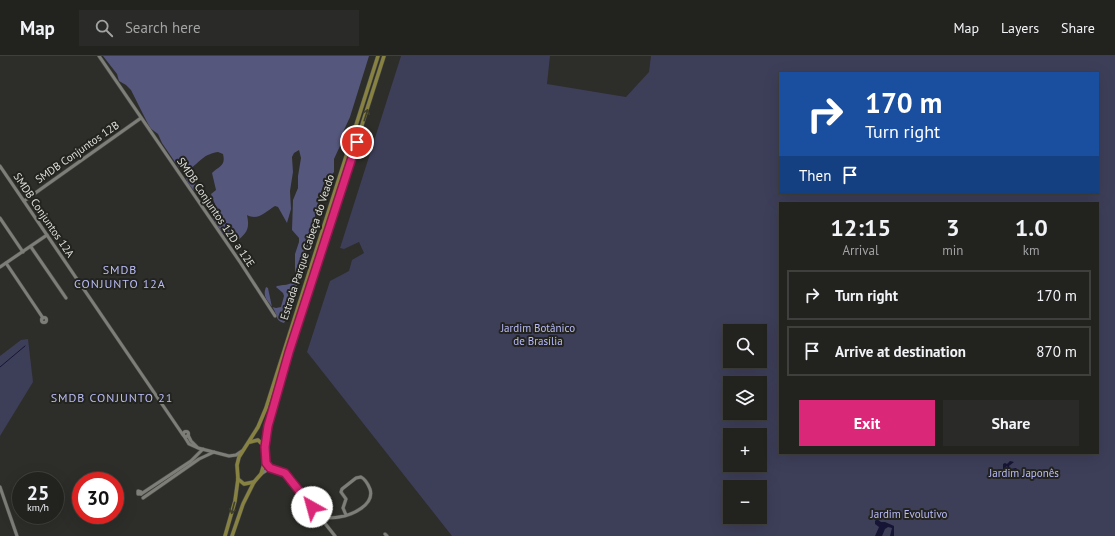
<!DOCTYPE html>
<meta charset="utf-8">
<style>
body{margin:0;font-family:"PT Sans",sans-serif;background:#2a2a28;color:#f1f3f6;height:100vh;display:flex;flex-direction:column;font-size:15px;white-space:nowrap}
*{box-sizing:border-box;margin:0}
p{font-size:13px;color:#a2a4a4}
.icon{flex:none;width:22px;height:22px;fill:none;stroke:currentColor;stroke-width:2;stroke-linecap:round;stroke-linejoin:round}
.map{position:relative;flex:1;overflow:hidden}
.sheet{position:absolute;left:779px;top:146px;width:320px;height:252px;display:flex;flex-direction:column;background:#22221f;border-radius:0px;box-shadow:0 4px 16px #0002,0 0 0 1px #3f3f3d}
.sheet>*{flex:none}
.guide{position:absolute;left:779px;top:16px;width:320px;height:122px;border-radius:0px;box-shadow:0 4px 16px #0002,0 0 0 1px #3f3f3d;background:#1a4fa0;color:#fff;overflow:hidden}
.controls{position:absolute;left:723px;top:268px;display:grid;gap:8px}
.controls a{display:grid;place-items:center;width:44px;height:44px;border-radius:0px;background:#22221f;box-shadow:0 4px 16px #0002,0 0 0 1px #3f3f3d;font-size:20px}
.speed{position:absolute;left:12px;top:416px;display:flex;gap:8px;font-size:20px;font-weight:700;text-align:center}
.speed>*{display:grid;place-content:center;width:52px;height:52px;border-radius:50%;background:#22221f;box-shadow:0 4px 16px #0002,0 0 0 1px #3f3f3d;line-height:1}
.speed small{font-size:10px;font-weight:400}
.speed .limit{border:6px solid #d22;background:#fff;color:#111}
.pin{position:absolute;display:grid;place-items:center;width:34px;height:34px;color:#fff;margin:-17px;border:2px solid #fff;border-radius:50%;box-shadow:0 1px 4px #0007}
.me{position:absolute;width:44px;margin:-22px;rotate:322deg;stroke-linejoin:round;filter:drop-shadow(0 0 3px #0008)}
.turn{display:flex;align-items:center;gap:14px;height:84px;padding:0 20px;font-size:18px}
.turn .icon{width:52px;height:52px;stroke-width:2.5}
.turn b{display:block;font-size:28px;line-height:34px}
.then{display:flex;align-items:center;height:38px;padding:0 20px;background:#0003;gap:8px;font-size:15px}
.eta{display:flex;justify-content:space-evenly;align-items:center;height:68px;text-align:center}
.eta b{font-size:24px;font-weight:600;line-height:28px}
.cta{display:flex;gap:8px;margin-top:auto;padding:8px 20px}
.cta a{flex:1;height:46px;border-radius:0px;background:#db2777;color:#fff;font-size:16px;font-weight:600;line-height:46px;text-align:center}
.cta a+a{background:#2a2a28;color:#f1f3f6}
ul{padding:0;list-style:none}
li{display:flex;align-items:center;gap:12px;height:50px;margin:0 8px 6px;padding:0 12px;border:2px solid #3f3f3d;border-radius:0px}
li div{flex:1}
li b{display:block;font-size:15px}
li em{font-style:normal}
header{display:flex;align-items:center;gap:24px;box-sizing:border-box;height:56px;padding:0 20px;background:#22221f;border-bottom:1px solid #3f3f3d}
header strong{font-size:19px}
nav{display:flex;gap:22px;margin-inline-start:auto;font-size:14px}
.search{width:280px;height:36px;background:#2a2a28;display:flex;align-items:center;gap:10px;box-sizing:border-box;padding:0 14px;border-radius:0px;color:#a2a4a4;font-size:15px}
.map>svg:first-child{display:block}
.green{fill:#3d3e58;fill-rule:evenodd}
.forest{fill:#55577c}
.water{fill:#171535}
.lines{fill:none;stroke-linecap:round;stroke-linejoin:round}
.stream{stroke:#171535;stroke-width:1}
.minor-casing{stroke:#494946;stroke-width:4}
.major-casing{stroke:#494946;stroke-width:4.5}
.minor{stroke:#7e7e79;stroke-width:3}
.major{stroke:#878242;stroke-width:3.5}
.oneway{stroke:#41402a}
.route-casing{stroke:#8e194d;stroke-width:10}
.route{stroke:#db2777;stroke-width:7}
.labels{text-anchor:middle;stroke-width:4;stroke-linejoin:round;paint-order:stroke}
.street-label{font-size:11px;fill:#dededb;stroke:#23231f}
.park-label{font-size:11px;fill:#b9bcfc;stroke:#23231f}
.neighbourhood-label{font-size:12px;letter-spacing:1px;fill:#babdf6;stroke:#23231f}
</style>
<header>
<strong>Map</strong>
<div class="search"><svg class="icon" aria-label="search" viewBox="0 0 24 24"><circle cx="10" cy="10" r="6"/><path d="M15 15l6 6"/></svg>Search here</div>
<nav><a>Map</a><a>Layers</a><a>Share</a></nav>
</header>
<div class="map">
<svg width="1115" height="480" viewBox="0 0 1115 480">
<rect width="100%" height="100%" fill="#2d2d29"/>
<g class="green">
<path d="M401,0H550L547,28L626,41L649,16L651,0H1115V480H452L307,296L330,225L349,215L352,204L364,197L359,186L344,193L340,192ZM780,17H1098V137H780ZM780,147H1098V397H780ZM730,275H760V305H730ZM730,327H760V357H730ZM730,379H760V409H730ZM730,431H760V461H730Z"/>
<polygon points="28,283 33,326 0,380 0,300 21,284"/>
</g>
<path class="forest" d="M103,0H369L350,61L344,74L340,90L334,103V116L324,127L319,142L304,209L298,225L289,259L284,267C275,265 277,258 273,252C268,245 262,241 266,231L268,232L272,251L276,252L281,251L284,240L283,237L276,231L277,230C282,229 291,229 295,225V198L299,186V182L292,174L293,144L298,132V120L301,102L299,94L294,97L292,101L293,116L290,135L291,153L287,167L278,151L275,150C265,156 258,165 247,159C250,173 247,177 236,186L229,185L217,171L206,147L187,127L186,120L193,122L200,136L208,140L209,143L211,155L214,160L216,161L218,158V156L211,138L216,134L212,117C219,110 226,110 223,98L218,96C201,99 200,107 187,115L179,112L162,87L158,78L150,72L131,34L126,29L119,25L117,18Z"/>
<g class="water">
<polygon points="1010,405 1014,406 1009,410 1010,413 1016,412 1017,413 1017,416 1013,417 1011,421 1007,419 1009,415 1007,410 1006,411 1005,414 1003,413 1003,408 1005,407 1007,408"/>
<polygon points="877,463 881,466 885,466 894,470 894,480 890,480 892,472 888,471 885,473 882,480 875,480 879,471 875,468 875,465"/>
</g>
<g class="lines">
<polyline class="stream" points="0,311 25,290"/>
<defs>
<g id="minor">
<polyline points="99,0 240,206 275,260"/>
<polyline points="0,110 183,379"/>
<polyline points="24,145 141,62"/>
<polyline points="0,162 23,196"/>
<polyline points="31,191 66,242"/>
<polyline points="6,207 43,262"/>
<polyline points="0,211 47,179"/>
<circle cx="44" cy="264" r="2.5"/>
<circle cx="186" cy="378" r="2.5"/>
<polyline points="188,379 191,385 197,391"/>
<polyline points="184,380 189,388 198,392 229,400 236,399 242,395"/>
<polyline points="265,405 270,412 285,417 335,480"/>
<polyline points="261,418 267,414 272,413"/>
<polyline points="0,431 17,480"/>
<polygon points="138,435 141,436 141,438 138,438"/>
<polyline points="141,438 191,405 203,393"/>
<polyline points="143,442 199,403 214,396"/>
<path d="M320,462C327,462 333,462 339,461C352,459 375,449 370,433C368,428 365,423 361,421L356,422L342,433L341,436L346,443L343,452L346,459"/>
<polyline points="385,478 387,480"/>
</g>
<g id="major">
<polyline points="250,386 258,384 265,391"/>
<polyline points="238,423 244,428 254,426"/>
<polyline points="225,480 235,445 238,423 237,409 239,401 258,371 266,352 378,0"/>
<polyline points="232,480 243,448 254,426 261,418 265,405 268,369 272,350 384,0"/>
</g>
</defs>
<use href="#minor" class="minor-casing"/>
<use href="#major" class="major-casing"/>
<use href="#minor" class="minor"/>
<use href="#major" class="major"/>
</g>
<defs><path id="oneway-shaft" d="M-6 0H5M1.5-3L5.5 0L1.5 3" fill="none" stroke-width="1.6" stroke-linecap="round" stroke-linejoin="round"/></defs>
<g class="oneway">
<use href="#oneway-shaft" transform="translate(366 59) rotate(-72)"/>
<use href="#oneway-shaft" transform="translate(233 452) rotate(105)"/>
</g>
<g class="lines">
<defs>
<polyline id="route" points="312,451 285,417 270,412 266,407 265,391 268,370 289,296 357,86"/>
</defs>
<use href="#route" class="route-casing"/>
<use href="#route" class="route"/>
</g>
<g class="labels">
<g class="street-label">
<text transform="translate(77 96) rotate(-35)" y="4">SMDB Conjuntos 12B</text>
<text transform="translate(216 156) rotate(56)" y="4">SMDB Conjuntos 12D a 12E</text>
<text transform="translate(44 159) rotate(56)" y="4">SMDB Conjuntos 12A</text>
<text transform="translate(307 191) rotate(-72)" y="4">Estrada Parque Cabeça do Veado</text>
</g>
<g class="park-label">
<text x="538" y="276">Jardim Botânico<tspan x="538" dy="13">de Brasília</tspan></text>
<text x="1024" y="421">Jardim Japonês</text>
<text x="909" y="462">Jardim Evolutivo</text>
</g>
<g class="neighbourhood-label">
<text x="120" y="218">SMDB<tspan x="120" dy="14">CONJUNTO 12A</tspan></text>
<text x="112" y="346">SMDB CONJUNTO 21</text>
</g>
</g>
</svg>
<div class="controls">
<a><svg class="icon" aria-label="search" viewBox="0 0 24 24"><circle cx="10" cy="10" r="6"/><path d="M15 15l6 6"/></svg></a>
<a><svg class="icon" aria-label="layers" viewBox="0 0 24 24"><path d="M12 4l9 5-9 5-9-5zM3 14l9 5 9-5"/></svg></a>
<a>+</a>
<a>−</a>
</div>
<div class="speed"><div>25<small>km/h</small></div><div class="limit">30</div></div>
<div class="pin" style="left:357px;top:86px;background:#d93025"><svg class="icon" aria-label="arrive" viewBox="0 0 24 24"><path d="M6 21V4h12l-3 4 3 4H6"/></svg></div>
<svg class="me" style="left:312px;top:451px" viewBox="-20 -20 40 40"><circle r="19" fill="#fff"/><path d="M0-13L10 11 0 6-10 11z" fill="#db2777"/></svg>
<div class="guide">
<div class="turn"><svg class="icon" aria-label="right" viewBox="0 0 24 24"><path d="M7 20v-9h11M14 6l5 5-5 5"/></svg><div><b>170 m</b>Turn right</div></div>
<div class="then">Then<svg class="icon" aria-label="arrive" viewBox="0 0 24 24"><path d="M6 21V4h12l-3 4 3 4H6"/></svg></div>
</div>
<section class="sheet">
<div class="eta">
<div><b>12:15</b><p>Arrival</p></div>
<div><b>3</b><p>min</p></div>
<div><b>1.0</b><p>km</p></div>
</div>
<ul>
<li><svg class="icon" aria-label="right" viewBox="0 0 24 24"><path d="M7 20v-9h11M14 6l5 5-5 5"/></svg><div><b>Turn right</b></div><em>170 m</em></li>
<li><svg class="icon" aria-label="arrive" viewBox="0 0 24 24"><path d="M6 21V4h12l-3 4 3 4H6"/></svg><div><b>Arrive at destination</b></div><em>870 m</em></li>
</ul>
<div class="cta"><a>Exit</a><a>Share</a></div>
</section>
</div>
